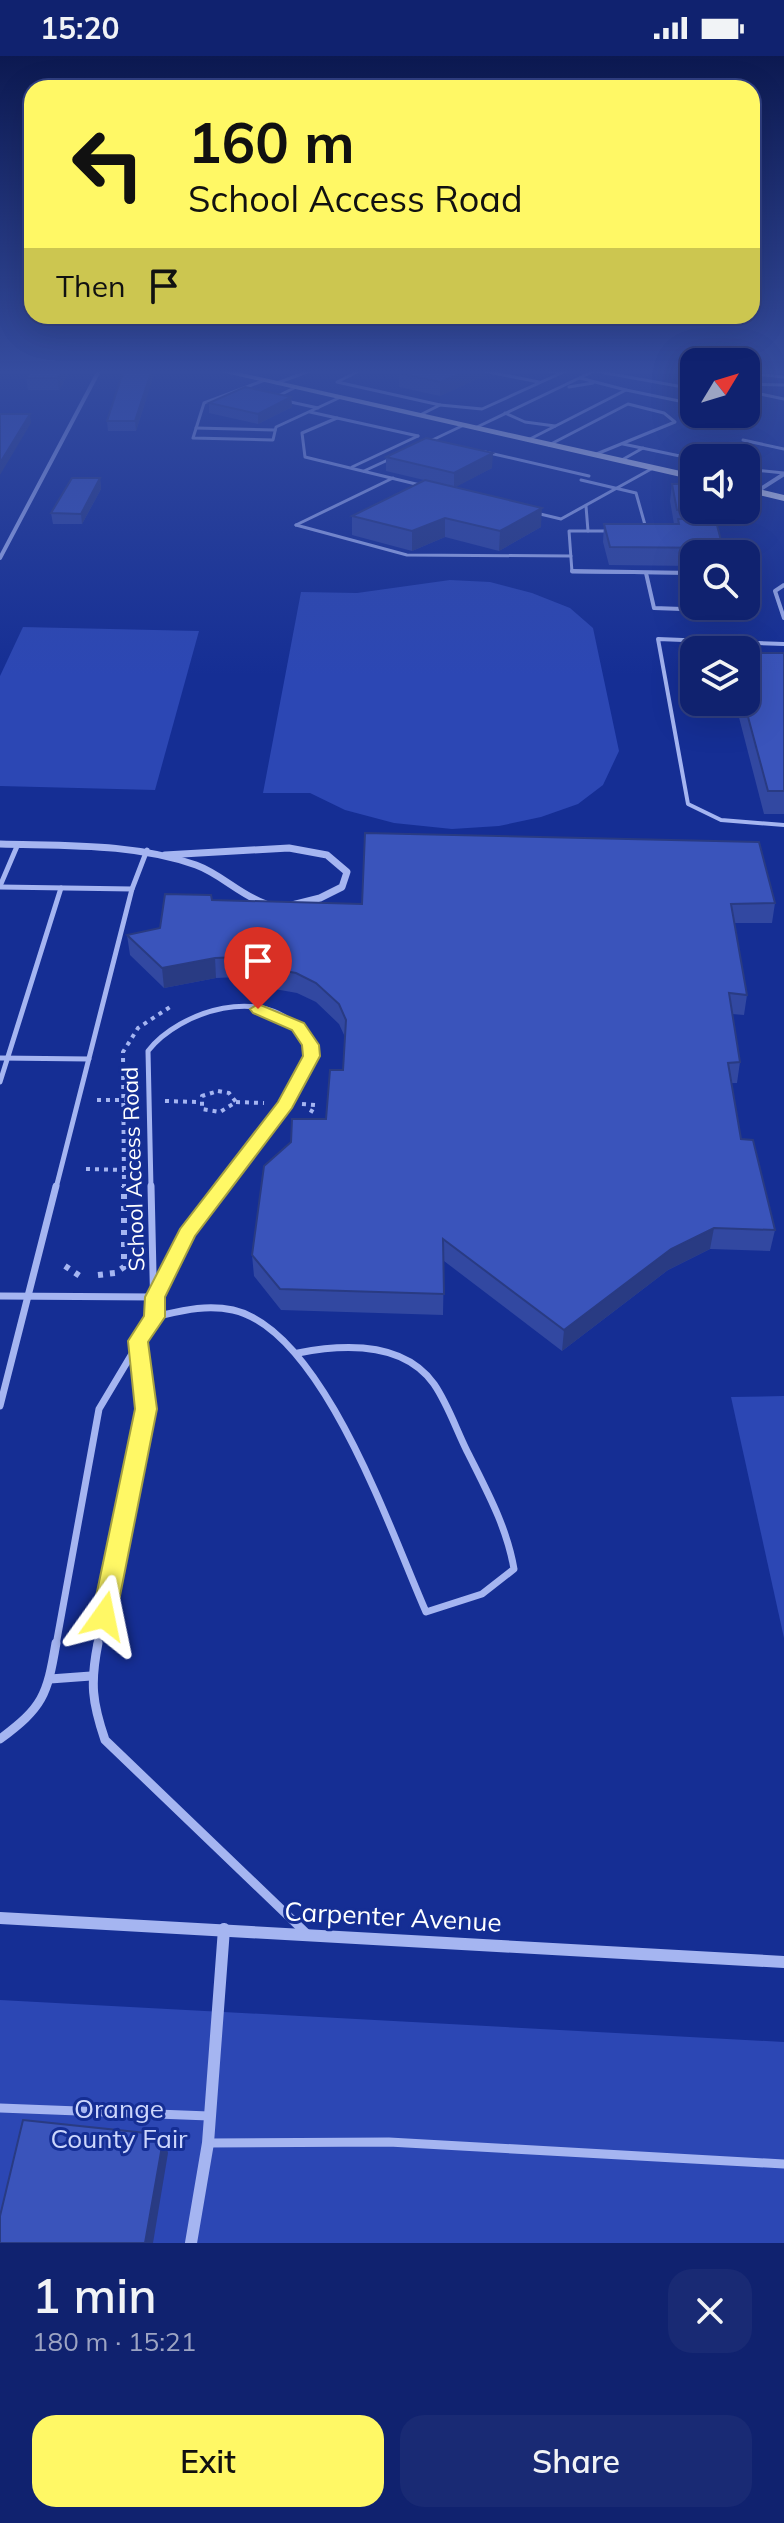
<!DOCTYPE html>
<meta charset="utf-8">
<style>
body{margin:0;font-family:Mulish,sans-serif;background:#192a74;color:#f1f3f6;height:100vh;display:flex;flex-direction:column;font-size:30px;white-space:nowrap}
*{box-sizing:border-box;margin:0}
p{font-size:26px;color:#9ca4c3}
.icon{flex:none;width:44px;height:44px;fill:none;stroke:currentColor;stroke-width:2;stroke-linecap:round;stroke-linejoin:round}
.map{position:relative;height:2187px;overflow:hidden}
.drawer{display:flex;flex-direction:column;background:#10226f;flex:1}
.drawer>*{flex:none}
.top-card{position:absolute;left:24px;top:24px;width:736px;height:244px;border-radius:24px;box-shadow:0 8px 32px #0002,0 0 0 2px #303f82;background:#fff865;color:#111;overflow:hidden}
.needle{width:52px;rotate:52deg}
.tools{position:absolute;left:680px;top:292px;display:grid;gap:16px}
.tools a{display:grid;place-items:center;width:80px;height:80px;border-radius:16px;background:#10226f;box-shadow:0 8px 32px #0002,0 0 0 2px #303f82;font-size:40px}
.pin{position:absolute;display:grid;place-items:center;width:68px;height:68px;color:#fff;margin:-82px -34px;border-radius:50% 50% 50% 0;rotate:-45deg;box-shadow:0 0 8px #0007}
.pin .icon{rotate:45deg}
.me{position:absolute;width:88px;margin:-44px;rotate:12deg;stroke-linejoin:round;filter:drop-shadow(0 0 6px #0008)}
.turn{display:flex;align-items:center;gap:28px;height:168px;padding:0 32px;font-size:36px}
.turn .icon{width:104px;height:104px;stroke-width:2.5}
.turn b{display:block;font-size:56px;line-height:68px}
.then{display:flex;align-items:center;height:76px;padding:0 32px;background:#0003;gap:16px;font-size:30px}
.round{display:grid;place-items:center;flex:none;width:84px;height:84px;border-radius:24px;background:#192a74}
.headline{display:flex;align-items:center;justify-content:space-between;height:136px;padding:0 32px}
h1{font-size:48px;font-weight:600;line-height:60px}
.primary-button{display:flex;gap:16px;margin-top:auto;padding:16px 32px}
.primary-button a{flex:1;height:92px;border-radius:24px;background:#fff865;color:#111;font-size:32px;font-weight:600;line-height:92px;text-align:center}
.primary-button a+a{background:#192a74;color:#f1f3f6}
.status{display:flex;justify-content:space-between;align-items:center;height:56px;padding:0 40px;background:#10226f;direction:ltr}
.status svg{height:22px;fill:currentColor}
.map>svg:first-child{display:block}
.green{fill:#2c47b4}
.lines{fill:none;stroke-linecap:round;stroke-linejoin:round}
.path-far1{stroke:#a5b5f1;stroke-width:4;stroke-dasharray:4 5;stroke-linecap:butt}
.path{stroke:#a5b5f1;stroke-width:6;stroke-dasharray:5 7;stroke-linecap:butt}
.lane-far4{stroke:#a5b5f1;stroke-width:3}
.lane-far3{stroke:#a5b5f1;stroke-width:4}
.lane-far2{stroke:#a5b5f1;stroke-width:5}
.lane-far1{stroke:#a5b5f1;stroke-width:7}
.lane{stroke:#a5b5f1;stroke-width:9}
.street-far2{stroke:#a5b5f1;stroke-width:4}
.street-far1{stroke:#a5b5f1;stroke-width:7}
.street{stroke:#a5b5f1;stroke-width:12}
.primary{fill:#eff2ff;fill-rule:evenodd}
.wall{fill:#3248a1}
.shaded-wall{fill:#293b83}
.building{fill:#3a54bb;stroke:#293b83;stroke-width:2}
.route{fill:#fff865;stroke:#a6a142;stroke-width:2}
.labels{text-anchor:middle;stroke-width:6;stroke-linejoin:round;paint-order:stroke}
.street-label{font-size:22px;fill:#fff;stroke:#152e94}
.near-street-label{font-size:26px;fill:#fff;stroke:#152e94}
.near-park-label{font-size:26px;fill:#ccd6fc;stroke:#152e94}
</style>
<div class="status"><b>15:20</b><svg viewBox="0 0 49 12"><path d="M0 12V9h3v3zM5 12V6h3v6zM10 12V3h3v9zM15 12V0h3v12zM26 1h20v11H26zM47 4h2v5h-2z"/></svg></div>
<div class="map">
<svg width="784" height="2187" viewBox="0 0 784 2187">
<rect width="100%" height="100%" fill="#152e94"/>
<g class="green">
<polygon points="450,524 490,526 532,537 570,552 593,572 619,695 603,729 578,748 541,761 499,770 452,773 394,767 345,754 310,737 263,737 301,536 357,537"/>
<polygon points="23,571 199,575 155,734 0,730 0,620"/>
<polygon points="784,1340 784,1582 731,1341"/>
<polygon points="0,1944 784,1986 784,2187 0,2187"/>
</g>
<g class="lines">
<g class="path-far1">
<polygon points="218,1035 229,1037 236,1046 220,1056 202,1053 202,1040"/>
<polyline points="97,1044 135,1044"/>
<polyline points="165,1045 199,1046"/>
<polyline points="236,1046 264,1047"/>
<polyline points="302,1048 315,1049 310,1058"/>
<polyline points="86,1113 124,1114"/>
<polyline points="124,1132 123,996 138,972 170,951"/>
</g>
<g class="path">
<polyline points="65,1210 80,1220"/>
<polyline points="98,1219 115,1217 124,1211 124,1130"/>
</g>
<g class="lane-far4">
<polyline points="363,313 337,326 440,349 420,359"/>
<polyline points="473,313 539,326"/>
<polyline points="538,313 559,317"/>
<polyline points="584,313 694,333"/>
<polyline points="746,317 784,321"/>
<polyline points="265,324 204,347 193,382 273,384 276,371 341,341"/>
<polyline points="277,327 315,313"/>
<polyline points="746,328 784,329"/>
<polyline points="569,331 593,327"/>
<polyline points="626,334 684,346 694,341"/>
<polyline points="746,335 784,343"/>
<polyline points="274,342 296,331"/>
<polyline points="286,345 318,352"/>
<polyline points="440,349 482,353 570,313"/>
<polyline points="310,356 418,380"/>
<polyline points="505,357 525,366 555,370"/>
<polyline points="337,362 302,377 305,401 424,430"/>
<polyline points="196,372 275,374"/>
<polyline points="475,372 594,315"/>
<polyline points="528,384 626,334 580,322"/>
<polyline points="743,384 784,393"/>
<polyline points="426,387 464,369"/>
<polyline points="623,388 694,403"/>
<polyline points="549,389 628,348 664,357 675,366 594,399"/>
<polyline points="485,396 589,420"/>
<polyline points="620,405 643,392"/>
<polyline points="352,411 418,380"/>
<polyline points="746,413 784,417"/>
<polyline points="364,415 390,403"/>
<polyline points="581,424 636,437 647,476"/>
<polyline points="586,450 588,475"/>
<polyline points="536,457 561,463 653,412"/>
<polyline points="296,469 407,499 571,500"/>
<polyline points="296,469 393,422"/>
<polyline points="609,475 569,475 572,516 694,517"/>
</g>
<g class="lane-far3">
<polyline points="572,515 694,517"/>
<polyline points="646,517 654,552 710,554 709,550"/>
<polyline points="784,529 775,535 784,562"/>
<polyline points="784,588 658,583 688,748 721,764 784,769"/>
</g>
<g class="lane-far2">
<polyline points="0,830 18,788"/>
<polyline points="0,831 132,833"/>
<polyline points="0,1002 89,1003"/>
<polyline points="0,1026 61,832"/>
<polyline points="56,1132 132,833 147,794"/>
<path d="M151,1132L148,995C179,955 266,927 302,977C307,983 309,993 311,1000L285,1048L221,1132"/>
</g>
<g class="lane-far1">
<polyline points="0,1240 155,1241"/>
<polyline points="155,1241 187,1177 222,1130"/>
<path d="M154,1261C181,1255 205,1248 233,1254C323,1274 391,1477 426,1556L482,1538L514,1513C507,1472 488,1437 469,1399C457,1376 449,1350 434,1328C403,1285 344,1288 298,1297"/>
<polyline points="0,1350 56,1130"/>
<polyline points="56,1589 99,1353 154,1261 151,1130"/>
<polyline points="97,1589 146,1353 138,1285"/>
</g>
<g class="lane">
<path d="M98,1587C90,1627 92,1646 105,1684L306,1877"/>
<polyline points="50,1623 91,1620"/>
<path d="M0,1683C43,1651 47,1640 56,1587"/>
<polyline points="0,2052 209,2060"/>
<polyline points="208,2087 389,2086 784,2108"/>
</g>
<g class="street-far2">
<polyline points="756,436 784,418"/>
<polyline points="0,502 100,313"/>
</g>
<g class="street-far1">
<path d="M0,788C65,790 134,787 196,809C221,818 240,839 266,848"/>
<polyline points="165,799 289,792 327,799 347,816 342,831 320,842 292,849"/>
</g>
<g class="street">
<polyline points="0,1862 784,1906"/>
<polyline points="191,2187 208,2087 224,1873"/>
</g>
<g class="primary">
<polygon points="208,313 224,313 694,418 694,424"/>
<polygon points="746,430 784,439 784,445 746,436"/>
</g>
</g>
<g class="wall">
<polygon points="33,313 72,313 59,334 28,334 26,322"/>
<polygon points="410,313 484,313 484,320 440,340 399,331 399,317"/>
<polygon points="291,341 292,351 258,368 209,357 209,347"/>
<polygon points="146,343 136,375 108,375 107,365"/>
<polygon points="386,401 492,412 455,431 541,471 499,495 445,481 412,495 352,479 352,460 424,424 386,415"/>
<polygon points="100,422 101,433 82,468 53,468 51,457"/>
<polygon points="672,428 713,454 723,492 722,498 694,498 694,510 609,509 603,486 604,468 674,468 670,445"/>
<polygon points="784,597 784,758 764,758 735,646 746,646"/>
<polygon points="212,844 362,848 775,847 772,867 734,867 747,939 744,959 732,958 740,1006 737,1027 731,1027 741,1083 775,1174 770,1195 710,1193 668,1214 562,1295 444,1205 443,1259 281,1254 254,1220 252,1199 326,1063 343,1014 345,981 339,968 316,946 297,937 263,931 262,920 216,922 164,932 130,899 127,879 160,872"/>
</g>
<g class="shaded-wall">
<polygon points="63,313 72,313 59,334 57,322"/>
<polygon points="152,313 156,313 136,375 135,365"/>
<polygon points="471,313 484,313 484,320 440,340 440,326"/>
<polygon points="291,341 292,351 258,368 258,358"/>
<polygon points="30,358 31,367 0,419 0,407"/>
<polygon points="493,397 492,412 454,432 454,417"/>
<polygon points="100,422 101,433 82,468 81,458"/>
<polygon points="542,452 541,471 499,495 500,475"/>
<polygon points="445,462 445,481 412,495 412,475"/>
<polygon points="215,902 216,922 164,932 162,912"/>
<polygon points="714,1172 710,1193 668,1214 562,1295 564,1274 671,1193"/>
<polygon points="164,2079 168,2097 153,2187 145,2187"/>
</g>
<g class="building">
<polygon points="33,313 63,313 57,322 26,322"/>
<polygon points="124,313 152,313 135,365 107,365"/>
<polygon points="410,313 471,313 440,326 399,317"/>
<polygon points="245,331 291,341 258,358 209,347"/>
<polygon points="0,358 30,358 0,407"/>
<polygon points="426,382 493,397 454,417 386,401"/>
<polygon points="72,422 100,422 81,458 51,457"/>
<polygon points="425,424 542,452 500,475 445,462 412,475 352,460"/>
<polygon points="672,428 694,428 694,454 713,454 723,492 610,491 604,468 679,468 678,463 709,463 711,458 708,454 677,454"/>
<polygon points="746,597 784,597 784,735 768,735 744,646 746,646"/>
<polygon points="365,777 759,786 775,847 731,848 747,939 729,937 740,1006 728,1007 741,1083 753,1084 775,1174 714,1172 671,1193 564,1274 443,1183 444,1238 280,1233 252,1199 264,1110 291,1086 292,1063 326,1063 330,1014 343,1014 346,964 339,948 316,927 296,917 262,911 267,900 215,902 162,912 127,879 160,872 165,838 211,839 212,844 362,848"/>
<polygon points="23,2064 164,2079 145,2187 0,2187 0,2160"/>
</g>
<linearGradient id="sky" x2="0" y2="1"><stop stop-color="#0c1951"/><stop offset="0.51" stop-color="#354c9f"/><stop offset="1" stop-color="#354c9f" stop-opacity="0"/></linearGradient>
<rect width="784" height="619" fill="url(#sky)"/>
<polygon class="route" points="258,948 304,967 319,989 320,1000 292,1052 195,1180 165,1241 165,1261 148,1286 157,1353 116,1560 112,1568 104,1571 95,1568 92,1560 135,1353 128,1285 144,1260 145,1241 180,1173 278,1046 303,1000 302,989 292,974 253,957 250,953"/>
<g class="labels">
<g class="street-label">
<text transform="translate(133 1113) rotate(-92)" y="8">School Access Road</text>
</g>
<g class="near-street-label">
<text transform="translate(393 1861) rotate(3)" y="9">Carpenter Avenue</text>
</g>
<g class="near-park-label">
<text x="119" y="2062">Orange<tspan x="119" dy="30">County Fair</tspan></text>
</g>
</g>
</svg>
<div class="tools">
<a><svg class="needle" viewBox="-14 -14 28 28"><path d="M0-13l5 13h-10z" fill="#e53935"/><path d="M0 13l5-13h-10z" fill="#9ca4c3"/></svg></a>
<a><svg class="icon" aria-label="sound" viewBox="0 0 24 24"><path d="M4 9h4l5-4v14l-5-4H4zM17 9q2 3 0 6"/></svg></a>
<a><svg class="icon" aria-label="search" viewBox="0 0 24 24"><circle cx="10" cy="10" r="6"/><path d="M15 15l6 6"/></svg></a>
<a><svg class="icon" aria-label="layers" viewBox="0 0 24 24"><path d="M12 4l9 5-9 5-9-5zM3 14l9 5 9-5"/></svg></a>
</div>
<div class="pin" style="left:258px;top:953px;background:#d93025"><svg class="icon" aria-label="arrive" viewBox="0 0 24 24"><path d="M6 21V4h12l-3 4 3 4H6"/></svg></div>
<svg class="me" style="left:104px;top:1560px" viewBox="-20 -20 40 40"><path d="M0-17L14 15 0 8-14 15z" fill="#fff865" stroke="#fff" stroke-width="4"/></svg>
<div class="top-card">
<div class="turn"><svg class="icon" aria-label="left" viewBox="0 0 24 24"><path d="M17 20v-9H6M10 6l-5 5 5 5"/></svg><div><b>160 m</b>School Access Road</div></div>
<div class="then">Then<svg class="icon" aria-label="arrive" viewBox="0 0 24 24"><path d="M6 21V4h12l-3 4 3 4H6"/></svg></div>
</div>
</div>
<section class="drawer">
<div class="headline"><div><h1>1 min</h1><p>180 m · 15:21</p></div><a class="round"><svg class="icon" aria-label="close" viewBox="0 0 24 24"><path d="M6 6l12 12M18 6L6 18"/></svg></a></div>
<div class="primary-button"><a>Exit</a><a>Share</a></div>
</section>
